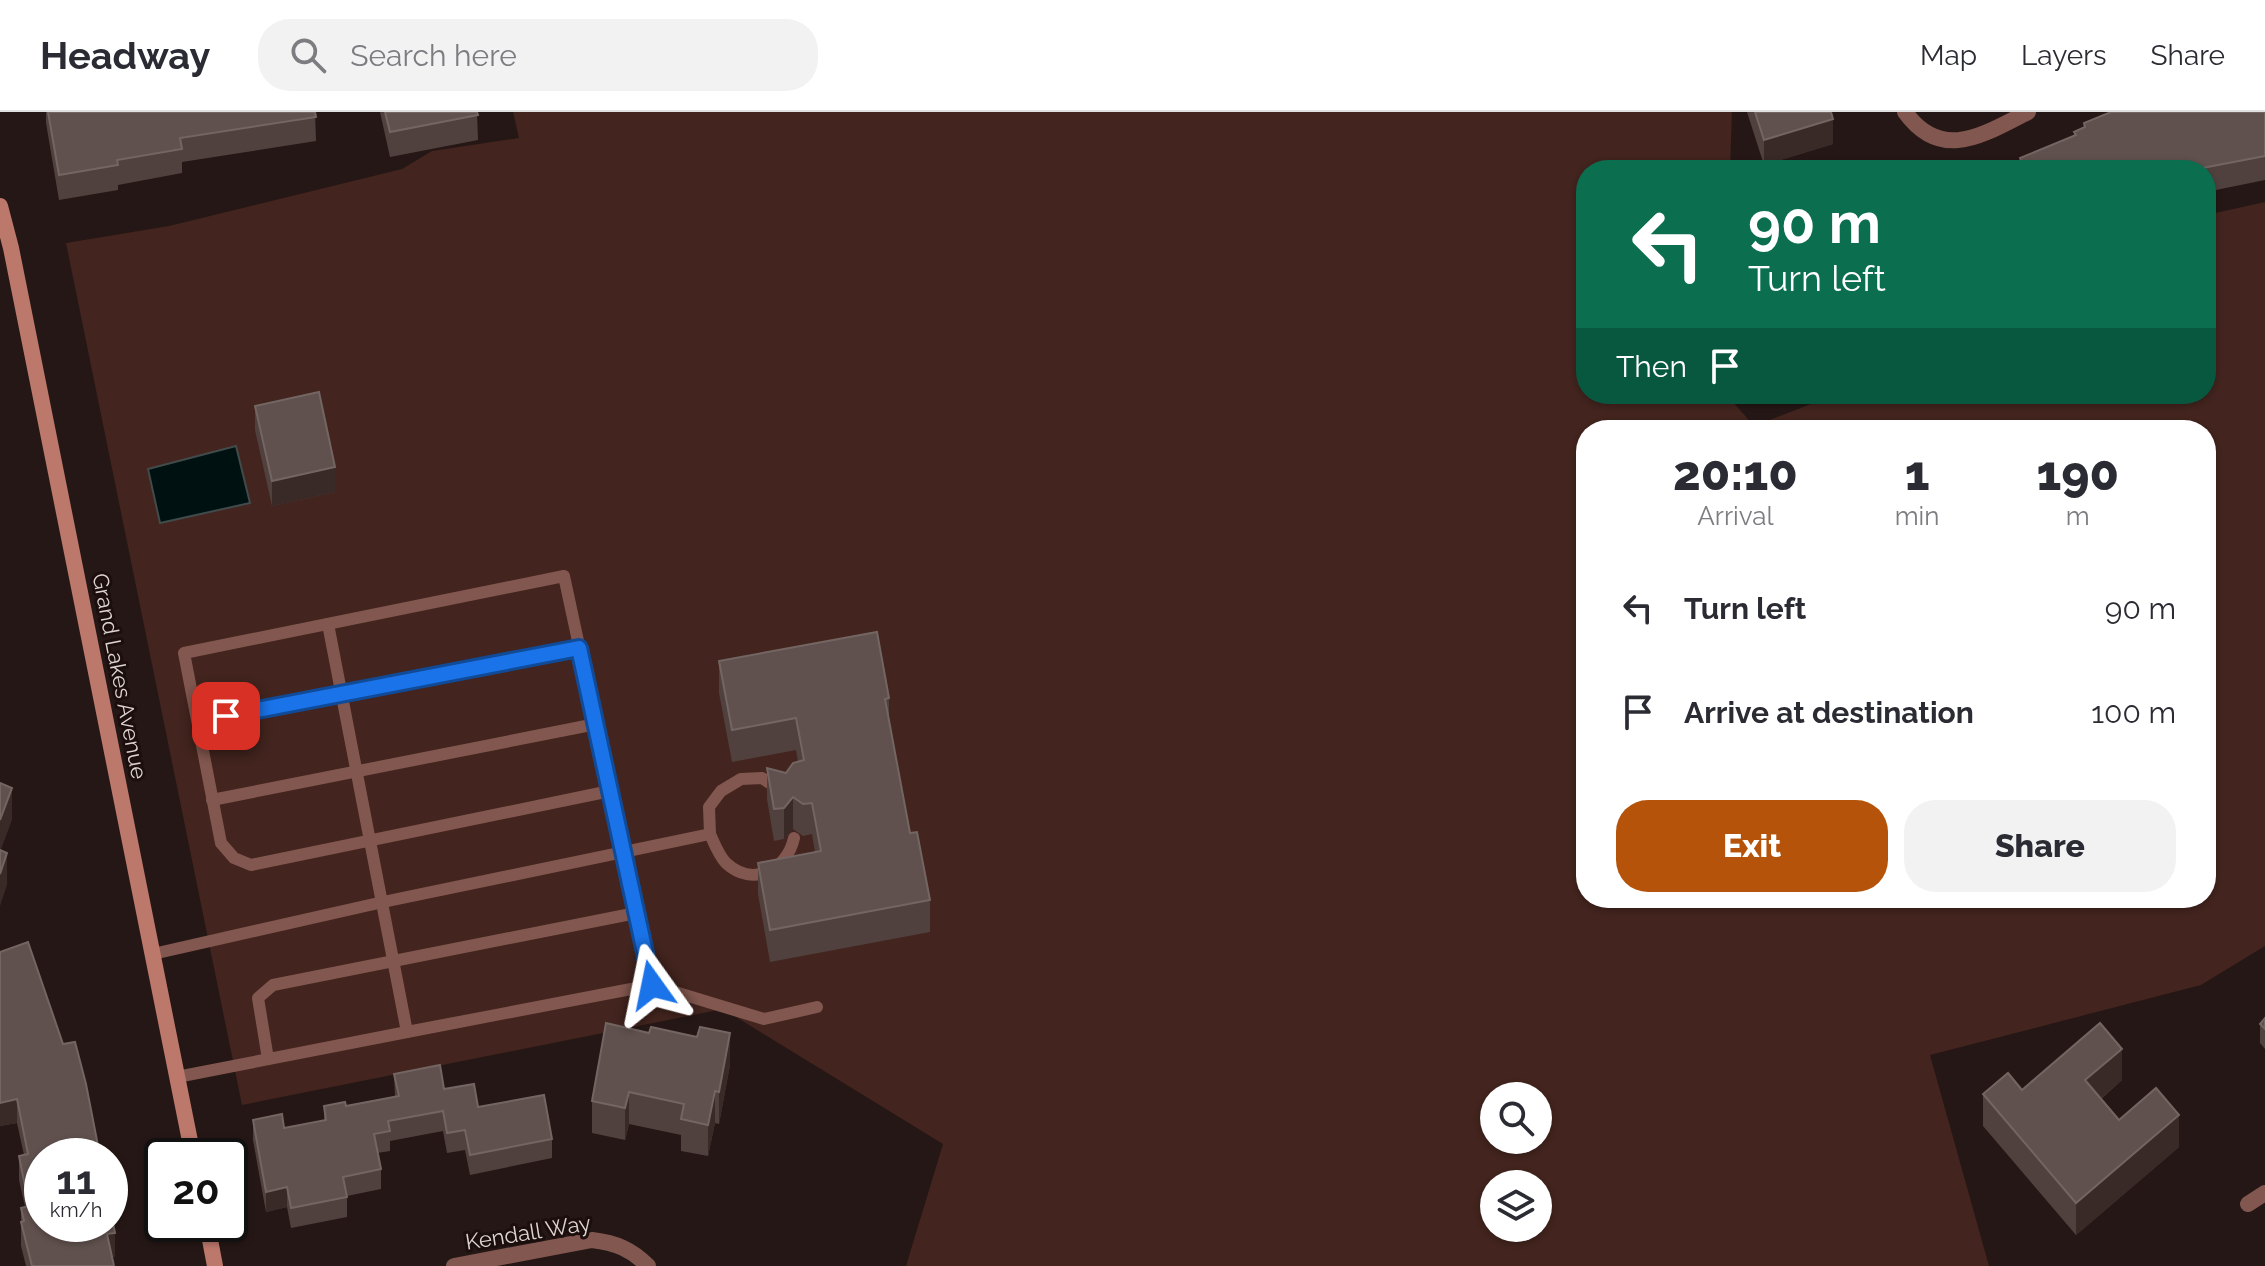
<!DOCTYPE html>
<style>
body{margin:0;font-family:Raleway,sans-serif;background:#f2f2f3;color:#2b2b33;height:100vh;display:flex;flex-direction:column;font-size:30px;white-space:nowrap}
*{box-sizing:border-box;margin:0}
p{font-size:26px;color:#7c7c81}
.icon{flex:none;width:44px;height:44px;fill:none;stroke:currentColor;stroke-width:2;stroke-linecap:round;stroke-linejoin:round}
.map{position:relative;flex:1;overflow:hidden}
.panel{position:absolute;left:1576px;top:308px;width:640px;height:488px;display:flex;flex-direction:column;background:#fff;border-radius:32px;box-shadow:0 2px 6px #0004}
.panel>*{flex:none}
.banner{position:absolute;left:1576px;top:48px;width:640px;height:244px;border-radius:32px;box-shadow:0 2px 6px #0004;background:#0b6e4f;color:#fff;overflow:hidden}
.buttons{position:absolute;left:1480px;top:970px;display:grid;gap:16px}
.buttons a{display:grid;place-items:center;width:72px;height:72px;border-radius:50%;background:#fff;box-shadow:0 2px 6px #0004;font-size:40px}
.speed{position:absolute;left:24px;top:1026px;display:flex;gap:16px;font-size:40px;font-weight:700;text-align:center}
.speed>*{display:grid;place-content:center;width:104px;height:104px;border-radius:50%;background:#fff;box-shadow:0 2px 6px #0004;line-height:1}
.speed small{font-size:20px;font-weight:400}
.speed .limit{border:4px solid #111;border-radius:12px;background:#fff;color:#111}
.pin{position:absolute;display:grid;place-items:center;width:68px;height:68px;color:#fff;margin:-34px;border-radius:16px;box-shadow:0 4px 12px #0006}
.me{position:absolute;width:88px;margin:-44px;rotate:348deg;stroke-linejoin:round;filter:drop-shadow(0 0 6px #0008)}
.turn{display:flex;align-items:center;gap:28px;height:168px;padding:0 40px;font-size:36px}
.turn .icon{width:104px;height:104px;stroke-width:2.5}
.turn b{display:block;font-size:56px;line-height:68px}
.then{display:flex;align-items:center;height:76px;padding:0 40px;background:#0003;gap:16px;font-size:30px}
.eta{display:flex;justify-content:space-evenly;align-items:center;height:136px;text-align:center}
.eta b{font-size:48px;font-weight:800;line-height:56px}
.button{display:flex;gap:16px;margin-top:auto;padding:16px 40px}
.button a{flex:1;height:92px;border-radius:32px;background:#b45309;color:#fff;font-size:32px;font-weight:800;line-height:92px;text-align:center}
.button a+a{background:#f2f2f3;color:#2b2b33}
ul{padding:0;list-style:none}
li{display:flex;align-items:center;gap:24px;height:104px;padding:0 40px}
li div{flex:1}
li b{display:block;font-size:30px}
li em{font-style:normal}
header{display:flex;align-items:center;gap:48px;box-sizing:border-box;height:112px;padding:0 40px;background:#fff;border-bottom:2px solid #e1e1e2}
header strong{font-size:38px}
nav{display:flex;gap:44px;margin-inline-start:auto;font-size:28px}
.search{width:560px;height:72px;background:#f2f2f3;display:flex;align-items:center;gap:20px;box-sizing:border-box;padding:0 28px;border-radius:32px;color:#7c7c81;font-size:30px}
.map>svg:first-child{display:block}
.green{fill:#43241e;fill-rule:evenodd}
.water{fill:#001112;stroke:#424b4b;stroke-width:2}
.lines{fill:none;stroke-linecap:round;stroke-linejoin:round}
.lane{stroke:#82574f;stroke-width:12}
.street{stroke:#82574f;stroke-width:16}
.secondary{stroke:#bd786c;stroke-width:16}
.wall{fill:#51413e}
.shaded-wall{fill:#392a27}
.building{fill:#60514e;stroke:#736562;stroke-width:2}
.route-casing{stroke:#114b97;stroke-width:20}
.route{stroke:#1a73e8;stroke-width:14}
.labels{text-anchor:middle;stroke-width:6;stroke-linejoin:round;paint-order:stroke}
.street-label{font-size:22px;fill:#ddd3d1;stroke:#1b0e0c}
</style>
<header>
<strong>Headway</strong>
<div class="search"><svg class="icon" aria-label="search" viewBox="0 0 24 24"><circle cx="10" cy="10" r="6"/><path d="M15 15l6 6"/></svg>Search here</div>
<nav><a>Map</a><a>Layers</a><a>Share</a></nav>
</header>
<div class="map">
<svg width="2265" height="1154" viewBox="0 0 2265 1154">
<rect width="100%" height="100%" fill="#251715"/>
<path class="green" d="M513,0H1732L1730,58H1586V282H1726L1754,314L1837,282H2206V103L2265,90V834L2201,873L1930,943L1989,1154H906L943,1032L723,897L242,993L66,131L169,114L402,57L432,39L519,26ZM1586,318H2206V786H1586ZM1494,984H1538V1028H1494ZM1494,1072H1538V1116H1494Z"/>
<polygon class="water" points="236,334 250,391 160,411 148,357"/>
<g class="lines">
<g class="lane">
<polyline points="198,610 579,536"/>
<polyline points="212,688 596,612"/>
<path d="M710,722C714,731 719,744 726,751C753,776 787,758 794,726"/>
<polyline points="153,842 383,790 710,722 709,695 721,679 741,667 762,666 779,677"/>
<polyline points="652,873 764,907 817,895"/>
<polyline points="407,920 652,873 564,464 184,541 221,731 234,746 251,753 610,679"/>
<polyline points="268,947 258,886 273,873 636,801"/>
<polyline points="177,965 407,920 328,512"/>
</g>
<g class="street">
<path d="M1905,0C1942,51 1984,22 2028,0"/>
<polyline points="2248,1092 2265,1081"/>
<path d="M454,1154L592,1128C616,1131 631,1137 648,1154"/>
</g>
<g class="secondary">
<polyline points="0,94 11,136 193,1044"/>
<polyline points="207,1112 215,1154"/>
</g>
</g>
<g class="wall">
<polygon points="46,0 315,0 316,29 182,50 182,61 118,73 118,78 59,88 46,11"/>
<polygon points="380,0 477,0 478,28 390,45"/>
<polygon points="1747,0 1831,0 1833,32 1764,53"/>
<polygon points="2265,0 2265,68 2206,80 2206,58 2020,58 2020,46 2074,23 2074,20 2084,16 2084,11"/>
<polygon points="255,294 335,380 272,394 255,318"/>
<polygon points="719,549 889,586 889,610 910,721 930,788 930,820 770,850 758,782 758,751 815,740 812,722 803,724 793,717 784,727 774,729 767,687 767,656 786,661 798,650 796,638 732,650 719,581"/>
<polygon points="0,840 115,1145 112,1145 114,1154 26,1154 21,1134 21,1096 25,1095 19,1068 19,1044 24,1043 17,1011 0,1014"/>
<polygon points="2265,906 2265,937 2260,931 2260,912"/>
<polygon points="730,953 719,1012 715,1011 708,1044 681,1039 681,1023 629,1012 625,1028 592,1021 592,989"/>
<polygon points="394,962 444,977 478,995 552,1027 552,1046 470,1063 465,1038 447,1041 443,1019 390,1029 390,1039 377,1041 381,1057 381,1077 347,1084 347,1105 291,1116 287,1095 266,1100 253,1028 253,1008 284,1016 324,1008 324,994 346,994 395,985"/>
<polygon points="2122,968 2101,987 2119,1008 2179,1035 2076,1123 1983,1014 1983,982"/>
</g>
<g class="shaded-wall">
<polygon points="1833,7 1833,32 1764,53 1764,28"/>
<polygon points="335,355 335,380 272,394 272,369"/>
<polygon points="12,676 12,708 0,740 0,708"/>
<polygon points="793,685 793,717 784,727 784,696"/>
<polygon points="7,741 7,773 0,794 0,762"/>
<polygon points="730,921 730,953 719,1012 719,980"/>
<polygon points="2122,937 2122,968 2085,1000 2085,968"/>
<polygon points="715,979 715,1011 708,1044 708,1013"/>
<polygon points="629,980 629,1012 625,1028 625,996"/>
<polygon points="17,987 17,1011 0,1014 0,991"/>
<polygon points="2179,1003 2179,1035 2076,1123 2076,1091"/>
<polygon points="287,1075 287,1095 266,1100 266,1080"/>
<polygon points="115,1121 115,1145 107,1146 107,1122"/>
</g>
<g class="building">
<polygon points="48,0 315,0 316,5 180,26 182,37 117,48 118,53 59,63"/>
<polygon points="385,0 477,0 478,3 390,20"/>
<polygon points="1755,0 1831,0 1833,7 1764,28"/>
<polygon points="2111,0 2265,0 2265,44 2192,58 2025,58 2020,46 2076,23 2074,20 2085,15 2084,11"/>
<polygon points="319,280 335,355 272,369 255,294"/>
<polygon points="877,520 889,586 885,587 910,721 917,720 930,788 770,818 758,751 821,739 812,691 803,692 793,685 784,696 774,697 767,656 786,661 793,651 804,648 796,606 732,618 719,549"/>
<polygon points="0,671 12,676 0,708"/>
<polygon points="0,738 7,741 0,762"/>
<polygon points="28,830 63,932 75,930 86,972 100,1044 42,1044 42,1112 110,1112 110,1096 115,1121 107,1122 114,1154 32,1154 21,1110 24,1109 21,1096 29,1094 19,1044 28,1042 17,987 0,991 0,840"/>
<polygon points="2265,906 2265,917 2260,912"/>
<polygon points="606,911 649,921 651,915 697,925 700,915 730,921 719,980 715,979 708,1013 681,1007 684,992 629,980 625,996 592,989"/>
<polygon points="2100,911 2122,937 2085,968 2119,1008 2156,976 2179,1003 2076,1091 1983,982 2008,961 2022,978"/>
<polygon points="440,953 444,977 474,972 478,995 544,983 552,1027 470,1043 465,1018 447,1021 443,999 388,1009 390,1019 374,1022 381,1057 343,1065 347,1085 291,1096 287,1075 266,1080 253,1008 282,1002 284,1016 326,1008 324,994 345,990 346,994 399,984 394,962"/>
</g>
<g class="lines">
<defs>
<polyline id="route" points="226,604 579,536 652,873"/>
</defs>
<use href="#route" class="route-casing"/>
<use href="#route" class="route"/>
</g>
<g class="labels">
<g class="street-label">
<text transform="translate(120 564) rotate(79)" y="8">Grand Lakes Avenue</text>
<text transform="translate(528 1120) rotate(-9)" y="8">Kendall Way</text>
</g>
</g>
</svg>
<div class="buttons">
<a><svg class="icon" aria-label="search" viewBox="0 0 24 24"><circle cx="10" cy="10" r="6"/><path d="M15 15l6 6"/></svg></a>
<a><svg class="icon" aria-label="layers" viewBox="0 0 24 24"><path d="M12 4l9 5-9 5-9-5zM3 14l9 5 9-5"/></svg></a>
</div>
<div class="speed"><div>11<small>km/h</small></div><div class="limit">20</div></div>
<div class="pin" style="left:226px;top:604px;background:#d93025"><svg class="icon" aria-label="arrive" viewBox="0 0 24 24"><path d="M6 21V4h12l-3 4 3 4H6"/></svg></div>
<svg class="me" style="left:652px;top:873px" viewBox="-20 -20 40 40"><path d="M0-17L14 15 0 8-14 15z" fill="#1a73e8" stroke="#fff" stroke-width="4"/></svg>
<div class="banner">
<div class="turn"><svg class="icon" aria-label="left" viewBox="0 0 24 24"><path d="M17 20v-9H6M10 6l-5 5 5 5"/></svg><div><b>90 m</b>Turn left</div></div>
<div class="then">Then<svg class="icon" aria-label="arrive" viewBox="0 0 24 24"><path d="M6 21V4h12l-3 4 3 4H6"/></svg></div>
</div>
<section class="panel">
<div class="eta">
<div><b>20:10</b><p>Arrival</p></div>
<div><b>1</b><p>min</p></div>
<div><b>190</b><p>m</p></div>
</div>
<ul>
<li><svg class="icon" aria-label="left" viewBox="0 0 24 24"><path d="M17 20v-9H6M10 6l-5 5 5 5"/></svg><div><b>Turn left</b></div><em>90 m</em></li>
<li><svg class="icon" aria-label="arrive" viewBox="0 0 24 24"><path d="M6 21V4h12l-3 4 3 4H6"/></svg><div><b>Arrive at destination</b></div><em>100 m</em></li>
</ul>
<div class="button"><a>Exit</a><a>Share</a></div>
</section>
</div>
